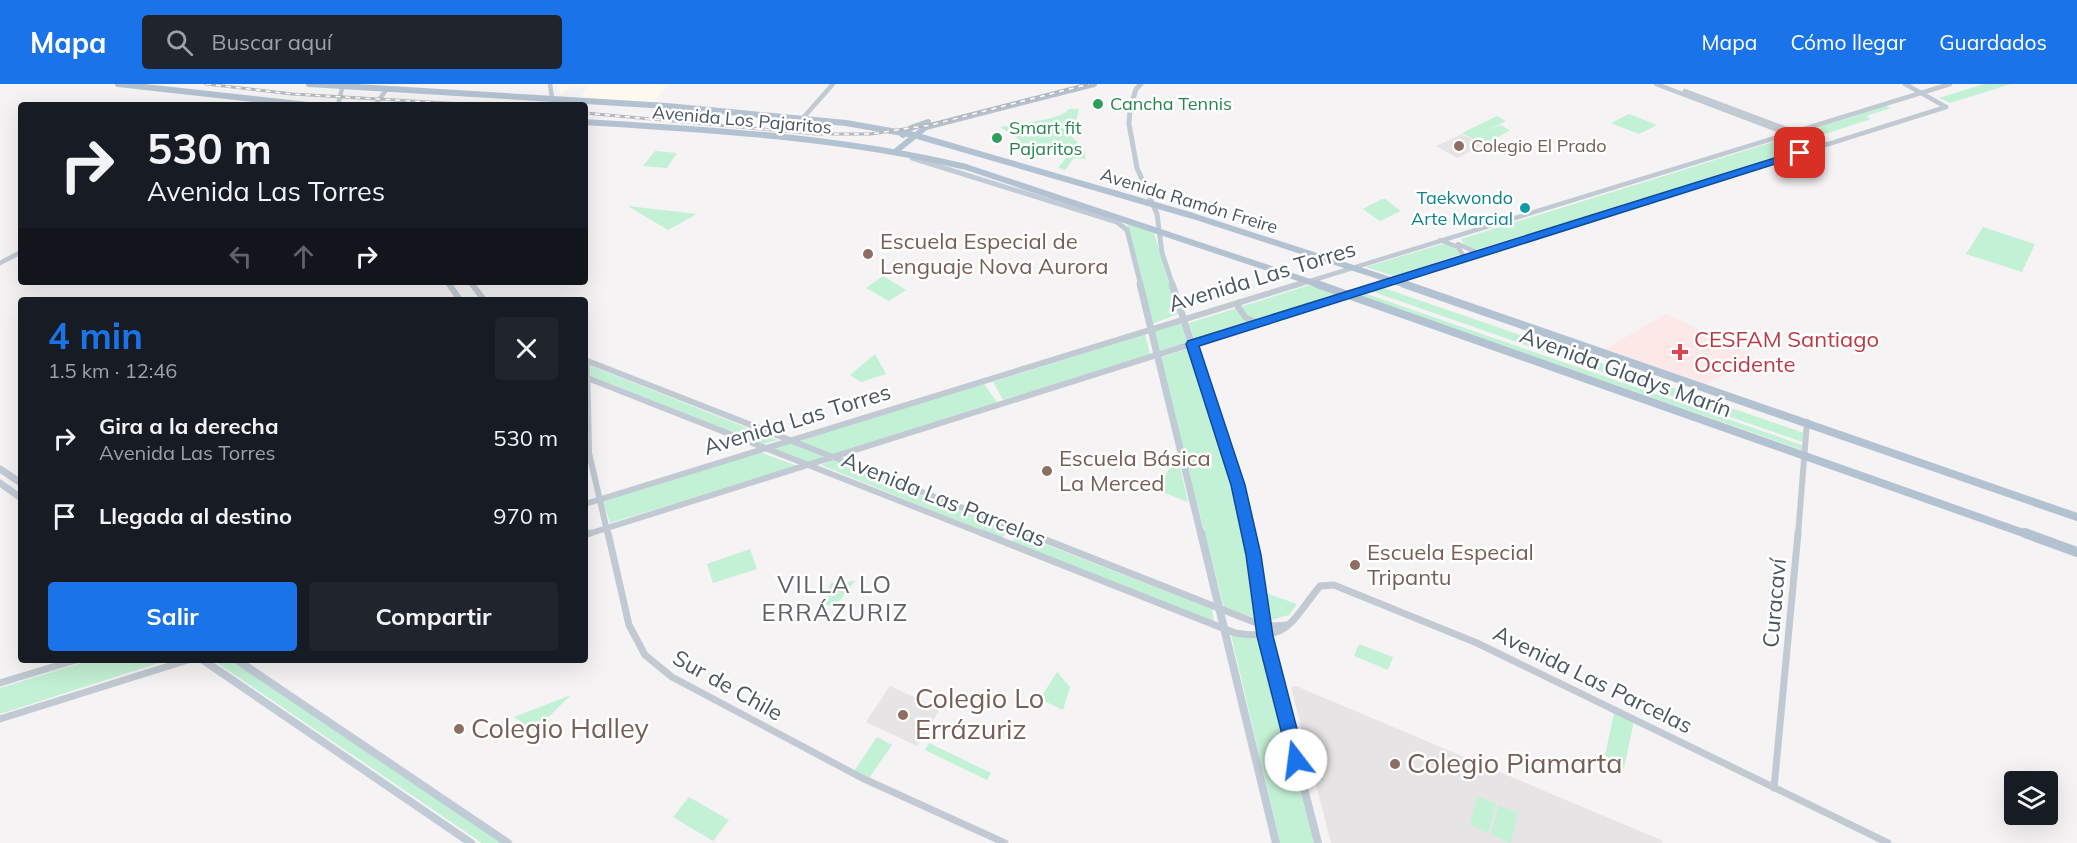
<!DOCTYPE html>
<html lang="es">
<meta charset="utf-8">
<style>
body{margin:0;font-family:Mulish,sans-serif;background:#20242c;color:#f1f3f6;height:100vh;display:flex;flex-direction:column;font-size:22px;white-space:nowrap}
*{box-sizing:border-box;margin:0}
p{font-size:20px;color:#9ea1a6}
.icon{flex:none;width:33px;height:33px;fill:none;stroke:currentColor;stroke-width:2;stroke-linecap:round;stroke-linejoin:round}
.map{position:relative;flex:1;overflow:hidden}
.drawer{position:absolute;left:18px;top:213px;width:570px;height:366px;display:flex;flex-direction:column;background:#171b24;border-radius:6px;box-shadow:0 6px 24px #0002}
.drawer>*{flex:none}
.banner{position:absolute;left:18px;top:18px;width:570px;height:183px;border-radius:6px;box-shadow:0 6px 24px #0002;background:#171b24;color:#f1f3f6;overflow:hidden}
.tools{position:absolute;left:2004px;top:687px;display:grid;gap:12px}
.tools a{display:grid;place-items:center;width:54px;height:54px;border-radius:6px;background:#171b24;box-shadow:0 6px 24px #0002;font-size:30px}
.pin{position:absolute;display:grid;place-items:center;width:51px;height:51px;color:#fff;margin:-26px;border-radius:12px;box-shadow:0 3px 9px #0006}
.me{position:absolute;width:66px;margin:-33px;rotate:345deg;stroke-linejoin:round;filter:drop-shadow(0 0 4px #0008)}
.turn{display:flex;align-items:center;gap:21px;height:126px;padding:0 30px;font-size:27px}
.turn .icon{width:78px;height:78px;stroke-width:2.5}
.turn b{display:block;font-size:42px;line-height:51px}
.lanes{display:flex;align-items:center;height:57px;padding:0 30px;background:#0003;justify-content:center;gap:30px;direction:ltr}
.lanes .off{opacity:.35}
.round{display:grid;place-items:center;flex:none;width:63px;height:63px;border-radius:6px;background:#20242c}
.head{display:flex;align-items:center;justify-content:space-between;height:102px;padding:0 30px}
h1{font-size:36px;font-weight:700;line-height:45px;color:#1a73e8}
.action{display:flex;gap:12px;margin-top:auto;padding:12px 30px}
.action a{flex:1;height:69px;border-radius:6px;background:#1a73e8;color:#fff;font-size:24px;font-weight:700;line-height:69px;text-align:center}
.action a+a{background:#20242c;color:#f1f3f6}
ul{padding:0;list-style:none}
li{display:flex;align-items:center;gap:18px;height:78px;padding:0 30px}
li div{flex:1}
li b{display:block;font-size:22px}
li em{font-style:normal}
header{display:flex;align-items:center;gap:36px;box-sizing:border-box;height:84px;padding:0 30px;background:#1a73e8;color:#fff}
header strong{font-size:28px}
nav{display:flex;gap:33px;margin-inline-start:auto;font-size:21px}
.search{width:420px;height:54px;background:#20242c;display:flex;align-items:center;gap:15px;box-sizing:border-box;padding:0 21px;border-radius:6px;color:#9ea1a6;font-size:22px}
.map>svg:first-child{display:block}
.commercial{fill:#fdf9ef}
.education{fill:#e6e4e5}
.medical{fill:#fce8e6}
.green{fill:#c3f1d5}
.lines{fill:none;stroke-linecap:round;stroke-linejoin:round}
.tertiary-far2{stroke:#c1cad2;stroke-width:4.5}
.tertiary-far1{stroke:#c1cad2;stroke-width:6}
.tertiary{stroke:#c1cad2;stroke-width:7}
.secondary-far2{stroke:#c1cbd6;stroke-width:5}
.secondary-far1{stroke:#c1cbd6;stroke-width:7}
.secondary{stroke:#c1cbd6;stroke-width:8}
.primary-far2{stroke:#b3c2d1;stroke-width:6}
.primary-far1{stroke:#b3c2d1;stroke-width:8}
.primary{stroke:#b3c2d1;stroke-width:10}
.rail-casing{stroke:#b5b8bd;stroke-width:3}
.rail{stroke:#fff;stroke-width:1.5;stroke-dasharray:5;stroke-linecap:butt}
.route{fill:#1a73e8;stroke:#114b97;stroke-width:1.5}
.leisure-dot{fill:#2e9e5b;stroke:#fff;stroke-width:2}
.education-dot{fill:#8d6e63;stroke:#fff;stroke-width:2}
.culture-dot{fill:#0f9aa8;stroke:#fff;stroke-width:2}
.health-dot{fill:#e0444e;stroke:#fff;stroke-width:2}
.labels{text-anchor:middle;stroke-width:5;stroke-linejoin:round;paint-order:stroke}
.far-leisure-label{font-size:18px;fill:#27864d;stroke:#fff;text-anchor:start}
.far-street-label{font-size:18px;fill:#4a5661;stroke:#fff}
.far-education-label{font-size:18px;fill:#785e54;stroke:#fff;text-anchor:start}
.far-culture-label{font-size:18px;fill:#0d838f;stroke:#fff;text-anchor:end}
.education-label{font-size:22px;fill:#785e54;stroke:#fff;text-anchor:start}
.street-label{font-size:22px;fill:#4a5661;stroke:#fff}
.health-label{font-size:22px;fill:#be3a42;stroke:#fff;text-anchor:start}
.neighbourhood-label{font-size:24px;letter-spacing:1.5px;fill:#5f6368;stroke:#fff}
.near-education-label{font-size:27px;fill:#785e54;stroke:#fff;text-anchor:start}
</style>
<header>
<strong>Mapa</strong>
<div class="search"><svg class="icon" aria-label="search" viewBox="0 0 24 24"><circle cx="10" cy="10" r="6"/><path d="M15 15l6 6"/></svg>Buscar aquí</div>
<nav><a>Mapa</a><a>Cómo llegar</a><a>Guardados</a></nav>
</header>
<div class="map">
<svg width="2077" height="759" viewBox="0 0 2077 759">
<rect width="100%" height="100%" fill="#f5f3f3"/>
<polygon class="commercial" points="558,0 668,0 653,19 580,13 588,2 569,2 561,12"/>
<g class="education">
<polygon points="1462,50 1483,61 1457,74 1436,62"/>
<polygon points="890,602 940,625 917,662 866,638"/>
<polygon points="1296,602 1661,756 1663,759 1331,759 1291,603"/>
</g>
<polygon class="medical" points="1666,230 1753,271 1707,300 1605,265"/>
<g class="green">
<polygon points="1984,0 2011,0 1950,19 1939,14"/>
<polygon points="1886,22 1891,24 1866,32 1871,35 1813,54 1800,48"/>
<path d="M1069,25H1079L1072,53L1083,64L1086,75L1074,74L1065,86L1058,84L1067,73L1019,58L1020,56L1000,43C1016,40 1062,36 1069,25Z"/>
<polygon points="1629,30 1657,41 1639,50 1611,39"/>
<polygon points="1497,32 1506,37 1485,47 1500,41 1510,46 1485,61 1462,49"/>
<polygon points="1789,53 1811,63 1475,166 1465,162 1461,155"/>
<polygon points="655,67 677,69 667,84 643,82"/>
<polygon points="1382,115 1385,115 1401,127 1380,137 1363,125"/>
<polygon points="628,122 697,130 668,146"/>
<polygon points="1127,140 1154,149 1178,230 1152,240"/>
<polygon points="1983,143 2035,160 2022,188 1966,170"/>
<polygon points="1442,160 1454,162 1461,170 1394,192 1366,183"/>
<polygon points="883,192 906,206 889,217 866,204"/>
<polygon points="1310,201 1335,210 1194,255 1189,239"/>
<polygon points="1381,203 1804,349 1802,358 1371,207"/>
<polygon points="1364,209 1802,361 1802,366 1359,211"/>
<polygon points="1181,239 1188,258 1159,267 1153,247"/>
<polygon points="1145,250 1150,270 1003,316 993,298"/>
<polygon points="1190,264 1225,370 1247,463 1258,535 1224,523 1159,274"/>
<polygon points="875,270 886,290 861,298 850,291"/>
<polygon points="591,282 778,356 763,360 591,292"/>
<polygon points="984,300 997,318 833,370 801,358 803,355"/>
<polygon points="790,358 824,373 808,378 772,364"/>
<polygon points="759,368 798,382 610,439 603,417"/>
<polygon points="1177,371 1188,418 1157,406"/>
<polygon points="831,376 1007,445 1002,455 821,381"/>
<polygon points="1016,449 1212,525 1214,538 1012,459"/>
<polygon points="750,465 757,485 713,499 707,480"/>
<polygon points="855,497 834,524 823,519 831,499"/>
<polygon points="1266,509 1297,520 1289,531 1271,536"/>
<polygon points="1231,551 1262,556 1314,759 1280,759"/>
<polygon points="1359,560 1393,573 1388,586 1354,572"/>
<polygon points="91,576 168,576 0,630 0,604"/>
<polygon points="213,576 232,576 502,759 482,759"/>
<polygon points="1057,588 1070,603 1063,626 1040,615"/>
<polygon points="571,611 534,647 514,633"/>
<polygon points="1614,629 1634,637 1624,684 1604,676"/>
<polygon points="877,653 892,661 869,694 854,687"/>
<polygon points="929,659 991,689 987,696 925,666"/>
<polygon points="1478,712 1496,720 1488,749 1470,741"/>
<polygon points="689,713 729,736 713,757 673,733"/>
<polygon points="1499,721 1518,729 1510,759 1491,750"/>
</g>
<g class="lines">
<g class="tertiary-far2">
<polyline points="550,0 552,14"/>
<polyline points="1656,0 1820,62"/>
<polyline points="1905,0 1946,23"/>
<polyline points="1685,7 1824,59"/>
<polyline points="338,21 343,0"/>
<polyline points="375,21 387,5"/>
<polyline points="803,34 833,0"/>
<polyline points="1440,156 1458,163 1465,174"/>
<polyline points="1458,160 1478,169"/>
<polyline points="0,179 21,168"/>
<polyline points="447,198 450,202"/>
<polyline points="470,198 473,202"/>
<polyline points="1294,202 1950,0"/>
<polyline points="1377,202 1946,23"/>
</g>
<g class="tertiary-far1">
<polyline points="449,200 460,216"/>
<polyline points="472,200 484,216"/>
<polyline points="1240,218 1238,223 1246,234 1258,239"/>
<polyline points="585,276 1032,451"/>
<polyline points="587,277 589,369 608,451"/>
<polyline points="585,293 986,451"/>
<polyline points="585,420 1299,200"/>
<polyline points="585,451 1382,200"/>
<polyline points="1798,451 1807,338"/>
</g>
<g class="tertiary">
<polyline points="608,449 629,541 645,571 672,593 862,694 1005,759"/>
<path d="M982,449L1235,549C1288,558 1290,539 1320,502L1334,501L1477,559L1888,759"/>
<polyline points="1028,449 1254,538 1274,542 1287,541"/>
<polyline points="585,451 590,449"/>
<polyline points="0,599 76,576"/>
<polyline points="0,635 188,576"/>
<polyline points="1774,704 1798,449"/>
</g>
<g class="secondary-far2">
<polyline points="1141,0 1136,5 1130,25 1129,40 1137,84 1157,130 1162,169 1173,202"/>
<polyline points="912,74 1117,138 1127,146 1141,202"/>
</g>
<g class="secondary-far1">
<polyline points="1140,200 1201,451"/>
<polyline points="1172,200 1238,401 1249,451"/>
<polyline points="0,385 21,399"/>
<polyline points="0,399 21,414"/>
</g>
<g class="secondary">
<polyline points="1201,449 1276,759"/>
<polyline points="1249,449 1265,552 1318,759"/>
<polyline points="203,576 471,759"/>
<polyline points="237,576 508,759"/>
</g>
<g class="primary-far2">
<polyline points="118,0 308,21"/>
<polyline points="309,0 667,22 846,39 914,51 1193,132 1409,202"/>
<path d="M585,38C713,46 840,53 966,83L1322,202"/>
<polyline points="903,51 911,44 928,38"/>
<polyline points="896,67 926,43 1094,0"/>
</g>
<g class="primary-far1">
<polyline points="1317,200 2029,451"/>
<polyline points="1404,200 2077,433"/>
</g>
<polyline class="primary" points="2025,449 2077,468"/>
<defs>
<g id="rail">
<polyline points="206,0 292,10 480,21"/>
<polyline points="585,29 816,50 871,50 931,41 1089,0"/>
</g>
</defs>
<use href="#rail" class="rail-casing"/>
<use href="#rail" class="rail"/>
</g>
<polygon class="route" points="1800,66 1805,69 1804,71 1199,262 1245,401 1261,471 1273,552 1305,676 1302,682 1296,684 1290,682 1257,552 1246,471 1231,401 1186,260 1188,257"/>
<g class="leisure-dot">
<circle cx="1098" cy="20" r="6"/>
<circle cx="997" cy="54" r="6"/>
</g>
<g class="education-dot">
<circle cx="1459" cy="62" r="6"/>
<circle cx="868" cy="170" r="6"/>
<circle cx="1047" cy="387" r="6"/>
<circle cx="1355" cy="481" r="6"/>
<circle cx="903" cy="631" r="6"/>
<circle cx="459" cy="645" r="6"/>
<circle cx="1395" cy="680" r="6"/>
</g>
<circle class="culture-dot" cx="1525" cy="124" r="6"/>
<path class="health-dot" d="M1677 259h6v6h6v6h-6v6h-6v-6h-6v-6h6z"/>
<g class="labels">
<g class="far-leisure-label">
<text x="1110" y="26">Cancha Tennis</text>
<text x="1009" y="50">Smart fit<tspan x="1009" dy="21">Pajaritos</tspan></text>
</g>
<g class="far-street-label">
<text transform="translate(742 36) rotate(5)" y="6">Avenida Los Pajaritos</text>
<text transform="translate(1189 117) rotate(17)" y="6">Avenida Ramón Freire</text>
</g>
<g class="far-education-label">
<text x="1471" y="68">Colegio El Prado</text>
</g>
<g class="far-culture-label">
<text x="1513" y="120">Taekwondo<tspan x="1513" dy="21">Arte Marcial</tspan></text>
</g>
<g class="education-label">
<text x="880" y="165">Escuela Especial de<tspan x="880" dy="25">Lenguaje Nova Aurora</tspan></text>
<text x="1059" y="382">Escuela Básica<tspan x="1059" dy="25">La Merced</tspan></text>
<text x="1367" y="476">Escuela Especial<tspan x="1367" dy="25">Tripantu</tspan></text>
</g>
<g class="street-label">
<text transform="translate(1262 192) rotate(-17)" y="8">Avenida Las Torres</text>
<text transform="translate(1626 288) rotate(20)" y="8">Avenida Gladys Marín</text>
<text transform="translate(797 335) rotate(-17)" y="8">Avenida Las Torres</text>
<text transform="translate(944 415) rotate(22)" y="8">Avenida Las Parcelas</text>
<text transform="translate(1774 519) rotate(-85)" y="8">Curacaví</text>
<text transform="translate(1593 595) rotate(26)" y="8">Avenida Las Parcelas</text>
<text transform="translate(728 601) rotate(29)" y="8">Sur de Chile</text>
</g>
<g class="health-label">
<text x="1694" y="263">CESFAM Santiago<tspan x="1694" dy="25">Occidente</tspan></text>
</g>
<g class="neighbourhood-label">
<text x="835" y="509">VILLA LO<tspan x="835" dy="28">ERRÁZURIZ</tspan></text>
</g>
<g class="near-education-label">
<text x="915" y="624">Colegio Lo<tspan x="915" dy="31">Errázuriz</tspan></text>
<text x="471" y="654">Colegio Halley</text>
<text x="1407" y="689">Colegio Piamarta</text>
</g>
</g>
</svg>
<div class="tools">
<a><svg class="icon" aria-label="layers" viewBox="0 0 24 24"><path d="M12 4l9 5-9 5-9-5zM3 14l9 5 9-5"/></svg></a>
</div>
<div class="pin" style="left:1800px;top:69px;background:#d93025"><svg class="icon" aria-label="arrive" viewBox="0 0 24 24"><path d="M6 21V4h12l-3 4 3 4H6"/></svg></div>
<svg class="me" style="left:1296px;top:676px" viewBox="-20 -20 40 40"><circle r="19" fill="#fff"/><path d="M0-13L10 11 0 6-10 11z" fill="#1a73e8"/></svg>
<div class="banner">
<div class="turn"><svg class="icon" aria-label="right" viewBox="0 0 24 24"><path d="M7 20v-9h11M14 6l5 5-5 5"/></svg><div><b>530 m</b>Avenida Las Torres</div></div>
<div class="lanes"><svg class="icon off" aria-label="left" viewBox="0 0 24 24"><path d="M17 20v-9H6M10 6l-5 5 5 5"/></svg><svg class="icon off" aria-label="ahead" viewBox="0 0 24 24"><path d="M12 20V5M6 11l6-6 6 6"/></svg><svg class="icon" aria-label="right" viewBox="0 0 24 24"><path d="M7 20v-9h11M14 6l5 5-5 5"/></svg></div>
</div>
<section class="drawer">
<div class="head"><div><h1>4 min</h1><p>1.5 km · 12:46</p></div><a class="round"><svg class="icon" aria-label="close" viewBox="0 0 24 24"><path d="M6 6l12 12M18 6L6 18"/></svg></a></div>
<ul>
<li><svg class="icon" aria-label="right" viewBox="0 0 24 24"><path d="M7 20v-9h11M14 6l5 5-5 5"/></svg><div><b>Gira a la derecha</b><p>Avenida Las Torres</p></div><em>530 m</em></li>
<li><svg class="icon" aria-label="arrive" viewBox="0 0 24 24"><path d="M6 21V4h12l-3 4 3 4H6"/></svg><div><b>Llegada al destino</b></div><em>970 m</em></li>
</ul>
<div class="action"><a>Salir</a><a>Compartir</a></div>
</section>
</div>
